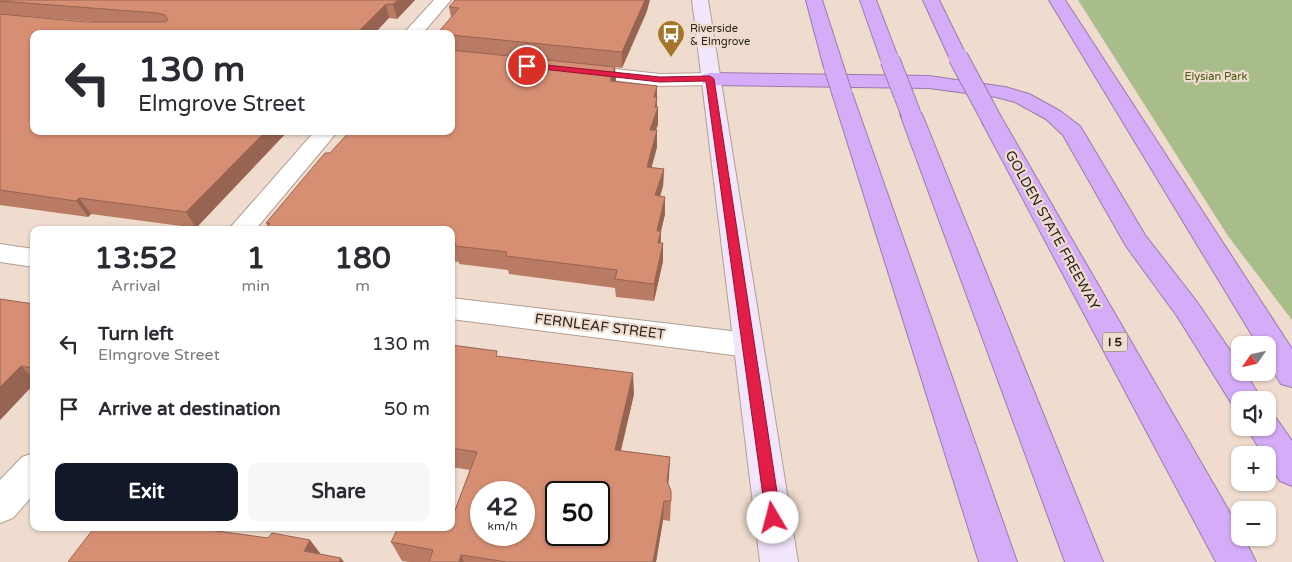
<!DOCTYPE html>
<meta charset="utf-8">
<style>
body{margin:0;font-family:"Varela Round",sans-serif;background:#f7f7f7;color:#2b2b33;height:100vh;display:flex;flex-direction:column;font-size:19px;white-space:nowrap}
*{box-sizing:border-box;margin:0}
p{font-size:16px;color:#7c7c81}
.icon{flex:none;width:28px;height:28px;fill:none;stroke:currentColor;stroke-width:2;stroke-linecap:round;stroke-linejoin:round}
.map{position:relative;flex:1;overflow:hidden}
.details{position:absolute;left:30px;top:226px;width:425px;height:305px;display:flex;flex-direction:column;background:#fff;border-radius:10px;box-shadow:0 1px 4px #0004}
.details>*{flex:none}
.banner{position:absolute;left:30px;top:30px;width:425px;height:105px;border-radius:10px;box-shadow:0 1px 4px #0004;background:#fff;color:#2b2b33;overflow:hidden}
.needle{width:32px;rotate:236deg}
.tools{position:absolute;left:1231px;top:336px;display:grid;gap:10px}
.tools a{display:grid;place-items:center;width:45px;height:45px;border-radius:10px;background:#fff;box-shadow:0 1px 4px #0004;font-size:25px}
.speed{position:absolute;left:470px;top:481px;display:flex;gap:10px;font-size:25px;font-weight:700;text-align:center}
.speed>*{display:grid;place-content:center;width:65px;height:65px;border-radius:50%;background:#fff;box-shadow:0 1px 4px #0004;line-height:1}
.speed small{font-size:12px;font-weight:400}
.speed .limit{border:2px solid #111;border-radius:8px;background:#fff;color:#111}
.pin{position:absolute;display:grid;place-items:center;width:42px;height:42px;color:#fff;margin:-21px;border:2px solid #fff;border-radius:50%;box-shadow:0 1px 5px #0007}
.me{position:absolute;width:55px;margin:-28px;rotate:352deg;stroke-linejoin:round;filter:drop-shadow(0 0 4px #0008)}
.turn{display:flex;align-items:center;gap:18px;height:105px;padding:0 25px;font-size:22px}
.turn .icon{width:65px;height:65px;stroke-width:2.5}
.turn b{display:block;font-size:35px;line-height:42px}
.eta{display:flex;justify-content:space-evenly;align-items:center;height:85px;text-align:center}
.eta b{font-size:30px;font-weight:800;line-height:35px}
.primary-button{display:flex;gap:10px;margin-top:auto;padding:10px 25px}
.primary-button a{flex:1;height:58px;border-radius:10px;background:#111827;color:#fff;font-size:20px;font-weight:800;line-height:58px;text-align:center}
.primary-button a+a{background:#f7f7f7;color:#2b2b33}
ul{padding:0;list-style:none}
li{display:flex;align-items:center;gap:15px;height:65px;padding:0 25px}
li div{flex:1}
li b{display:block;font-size:19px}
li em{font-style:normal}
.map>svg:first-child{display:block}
.green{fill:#a8bd89}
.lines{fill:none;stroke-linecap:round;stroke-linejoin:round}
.minor-casing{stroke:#b19f91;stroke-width:2}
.secondary-casing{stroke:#b19f91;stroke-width:2}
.motorway-casing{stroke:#987cab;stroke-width:2}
.minor{fill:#fff;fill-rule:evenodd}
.secondary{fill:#f2e6fd;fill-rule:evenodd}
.motorway{fill:#d5acf8;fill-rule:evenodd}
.motorway-bridge-casing{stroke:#987cab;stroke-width:21;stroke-linecap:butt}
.motorway-bridge{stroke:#d5acf8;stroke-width:19}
.wall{fill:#b97b63;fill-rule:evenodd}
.shaded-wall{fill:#966450}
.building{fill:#d78f73;stroke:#966450;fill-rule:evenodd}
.route{fill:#e11d48;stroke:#92132f}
.labels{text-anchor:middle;stroke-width:4.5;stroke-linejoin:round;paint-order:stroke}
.far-poi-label{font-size:11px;fill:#28221c;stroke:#efdcce;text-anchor:start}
.far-park-label{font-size:11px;fill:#435a0f;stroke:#efdcce}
.shield{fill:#efdcce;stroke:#645a51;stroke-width:1}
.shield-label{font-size:12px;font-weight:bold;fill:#28221c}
.street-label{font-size:14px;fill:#28221c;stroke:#efdcce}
</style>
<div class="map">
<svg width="1292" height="562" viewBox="0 0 1292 562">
<rect width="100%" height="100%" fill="#efdcce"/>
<polygon class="green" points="1078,0 1292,0 1292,320 1228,236"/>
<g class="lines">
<defs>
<g id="minor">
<polygon points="434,0 451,0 422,34 403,34"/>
<polygon points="579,65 660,74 710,73 717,75 720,79 717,83 710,85 660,86 572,75 569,71 572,67"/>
<polygon points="315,131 338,131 255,230 228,230"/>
<polygon points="0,244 34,249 34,267 0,262"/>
<polygon points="451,298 748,333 759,337 763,345 759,353 748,357 451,319"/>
<polygon points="34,453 34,494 13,518 0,523 0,480 22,457"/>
</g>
<polygon id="secondary" points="692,0 708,0 798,562 760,562"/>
<g id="motorway">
<polygon points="806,0 822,0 844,68 841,72 834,74 827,72 824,68"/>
<polygon points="860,0 876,0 899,60 897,64 890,66 883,64 881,60"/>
<polygon points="923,0 939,0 967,57 965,61 958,63 951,61 949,57"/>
<polygon points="1049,0 1065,0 1292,349 1292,387 1281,384 1268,362 1268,345 1258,345"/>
<polygon points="710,73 929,76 1005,87 1029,94 1060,111 1080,126 1145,235 1197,302 1240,365 1240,372 1245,372 1262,400 1240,400 1240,411 1235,409 1177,316 1126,246 1063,135 1046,119 1015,102 996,97 929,88 710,85 703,83 700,79 703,75"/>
<polygon points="842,87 849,89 852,93 1017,562 979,562 832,93 835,89"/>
<polygon points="911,108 918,110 922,114 1103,562 1065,562 900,114 904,110"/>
<polygon points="993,116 1001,117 1004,122 1240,530 1240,538 1244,538 1256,562 1216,562 982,122 985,117"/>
<polygon points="1268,415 1276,418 1292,441 1292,486 1280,481 1268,462 1268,455 1263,455 1247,428 1268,428"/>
</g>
</defs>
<use href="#minor" class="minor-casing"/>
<use href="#secondary" class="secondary-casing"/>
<use href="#motorway" class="motorway-casing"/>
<use href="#minor" class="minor"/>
<use href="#secondary" class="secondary"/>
<use href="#motorway" class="motorway"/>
<defs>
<g id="motorway-bridge">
<polyline points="958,57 993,122"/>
<polyline points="890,60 911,114"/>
<polyline points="834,68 842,93"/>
</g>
</defs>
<use href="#motorway-bridge" class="motorway-bridge-casing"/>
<use href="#motorway-bridge" class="motorway-bridge"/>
</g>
<g class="wall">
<path d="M0,0H415L397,19L389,18L34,34L288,131L196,228L91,214L88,217L0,205ZM12,15L83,21L94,22H86Z"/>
<polygon points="449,7 647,11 622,68 615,67 616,82 657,86 657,107 658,107 658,124 656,130 657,130 657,147 651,168 664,169 663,186 660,196 665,214 661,231 661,243 663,243 663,261 654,301 616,297 615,288 509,274 508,270 459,264 459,262 451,261 451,230 268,227 266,223 330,153 451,50 451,17"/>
<polygon points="34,304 34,384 0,420"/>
<polygon points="451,345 498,356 634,394 621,451 670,457 668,484 671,501 670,521 663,520 656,562 409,562 402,561 391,542 454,513 470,470 451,467"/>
</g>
<g class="shaded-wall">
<polygon points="398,0 415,0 397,19 393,4"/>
<polygon points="645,0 650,0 647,11 622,68 622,52"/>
<polygon points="386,4 389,18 374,34 356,34"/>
<polygon points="615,67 616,83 610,81"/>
<polygon points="657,86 657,110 658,107 658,124 650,147 650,130 654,97"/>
<polygon points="657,130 657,147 647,185 647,167"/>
<polygon points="266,131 288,131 196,228 186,212"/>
<polygon points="664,169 663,186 655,213 655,195"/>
<polygon points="665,197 665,214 661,231 660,249 657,249 657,231"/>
<polygon points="79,198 91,214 88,217 76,201"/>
<polygon points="663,243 663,261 654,301 654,284"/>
<polygon points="21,366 34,379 34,384 0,420 0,387"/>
<polygon points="633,373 634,394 616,470 615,450"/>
<polygon points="670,457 669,477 666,500 667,481"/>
<polygon points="664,501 663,520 656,562 653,562"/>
<polygon points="310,540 320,553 315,562 304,551"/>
<polygon points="461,555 464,562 459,562"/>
<polygon points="341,558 344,562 339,562"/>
</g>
<g class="building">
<polygon points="0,0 398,0 393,4 386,4 356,34 34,34 34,131 266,131 186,212 79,198 76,201 0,190 0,14 86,22 166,22 168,20 165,15 157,13 0,1"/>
<polygon points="455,0 645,0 622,52 451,35 451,34 437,34 459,8 449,7"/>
<polygon points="451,50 615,67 610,81 657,86 654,97 657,97 655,107 658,107 650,130 657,130 647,167 664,169 655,195 665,197 657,231 661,231 658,243 663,243 654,284 615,279 617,270 506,256 507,252 455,246 456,244 451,243 451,230 265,230 270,223 266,223 325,153 330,153 350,131 451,131"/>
<polygon points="0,299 34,304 34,368 21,366 0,387"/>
<path d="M451,345L497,351L496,356L633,373L615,450L670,457L667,481L671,491V501H664L653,562H507L461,555L459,562H429L433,550L391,542L398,528H451V513H454L477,452L451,448ZM481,492H524V535H481ZM556,492H599V535H556Z"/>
<polygon points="94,528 195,528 268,538 272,533 310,540 304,551 341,558 339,562 68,562"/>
</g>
<polygon class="route" points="527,63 660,77 710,76 714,79 781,518 778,523 773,525 768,523 766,518 706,81 660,82 524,67 523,66"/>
<defs>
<symbol id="bus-pin" viewBox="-11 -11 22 30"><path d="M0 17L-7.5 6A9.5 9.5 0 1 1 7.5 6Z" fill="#a47629" stroke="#efdcce"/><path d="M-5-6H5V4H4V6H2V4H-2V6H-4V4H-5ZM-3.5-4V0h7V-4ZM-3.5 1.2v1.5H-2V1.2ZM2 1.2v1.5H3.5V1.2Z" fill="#fff"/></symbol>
</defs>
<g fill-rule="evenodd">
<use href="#bus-pin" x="655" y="18" width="32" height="43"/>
</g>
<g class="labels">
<g class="far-poi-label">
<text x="690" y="32">Riverside<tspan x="690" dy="13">&amp; Elmgrove</tspan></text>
</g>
<g class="far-park-label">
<text x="1216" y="80">Elysian Park</text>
</g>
<rect class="shield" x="1102.5" y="332.5" width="25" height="19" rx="4"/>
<g class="shield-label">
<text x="1115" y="346">I 5</text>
</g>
<g class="street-label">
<text transform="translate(1053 230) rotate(61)" y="5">GOLDEN STATE FREEWAY</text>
<text transform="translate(600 326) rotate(7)" y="5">FERNLEAF STREET</text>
</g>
</g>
</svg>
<div class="tools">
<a><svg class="needle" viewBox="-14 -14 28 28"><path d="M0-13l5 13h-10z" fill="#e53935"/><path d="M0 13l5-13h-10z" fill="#7c7c81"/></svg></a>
<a><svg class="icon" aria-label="sound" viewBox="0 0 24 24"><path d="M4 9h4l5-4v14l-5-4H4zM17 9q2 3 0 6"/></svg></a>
<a>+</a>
<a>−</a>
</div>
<div class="speed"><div>42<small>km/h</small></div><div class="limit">50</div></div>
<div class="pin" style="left:527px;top:66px;background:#d93025"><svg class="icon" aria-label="arrive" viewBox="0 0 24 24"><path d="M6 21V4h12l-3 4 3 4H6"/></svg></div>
<svg class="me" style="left:773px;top:518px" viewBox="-20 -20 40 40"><circle r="19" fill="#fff"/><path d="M0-13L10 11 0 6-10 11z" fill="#e11d48"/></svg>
<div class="banner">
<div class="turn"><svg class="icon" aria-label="left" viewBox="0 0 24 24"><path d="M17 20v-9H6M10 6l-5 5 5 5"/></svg><div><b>130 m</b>Elmgrove Street</div></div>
</div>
<section class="details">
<div class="eta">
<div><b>13:52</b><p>Arrival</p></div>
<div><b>1</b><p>min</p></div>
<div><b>180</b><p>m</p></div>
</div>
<ul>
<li><svg class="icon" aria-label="left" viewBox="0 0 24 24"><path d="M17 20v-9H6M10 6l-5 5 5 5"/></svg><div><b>Turn left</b><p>Elmgrove Street</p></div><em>130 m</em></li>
<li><svg class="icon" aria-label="arrive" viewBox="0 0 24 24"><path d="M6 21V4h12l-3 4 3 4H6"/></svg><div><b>Arrive at destination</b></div><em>50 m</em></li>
</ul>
<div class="primary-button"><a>Exit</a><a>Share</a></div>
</section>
</div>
